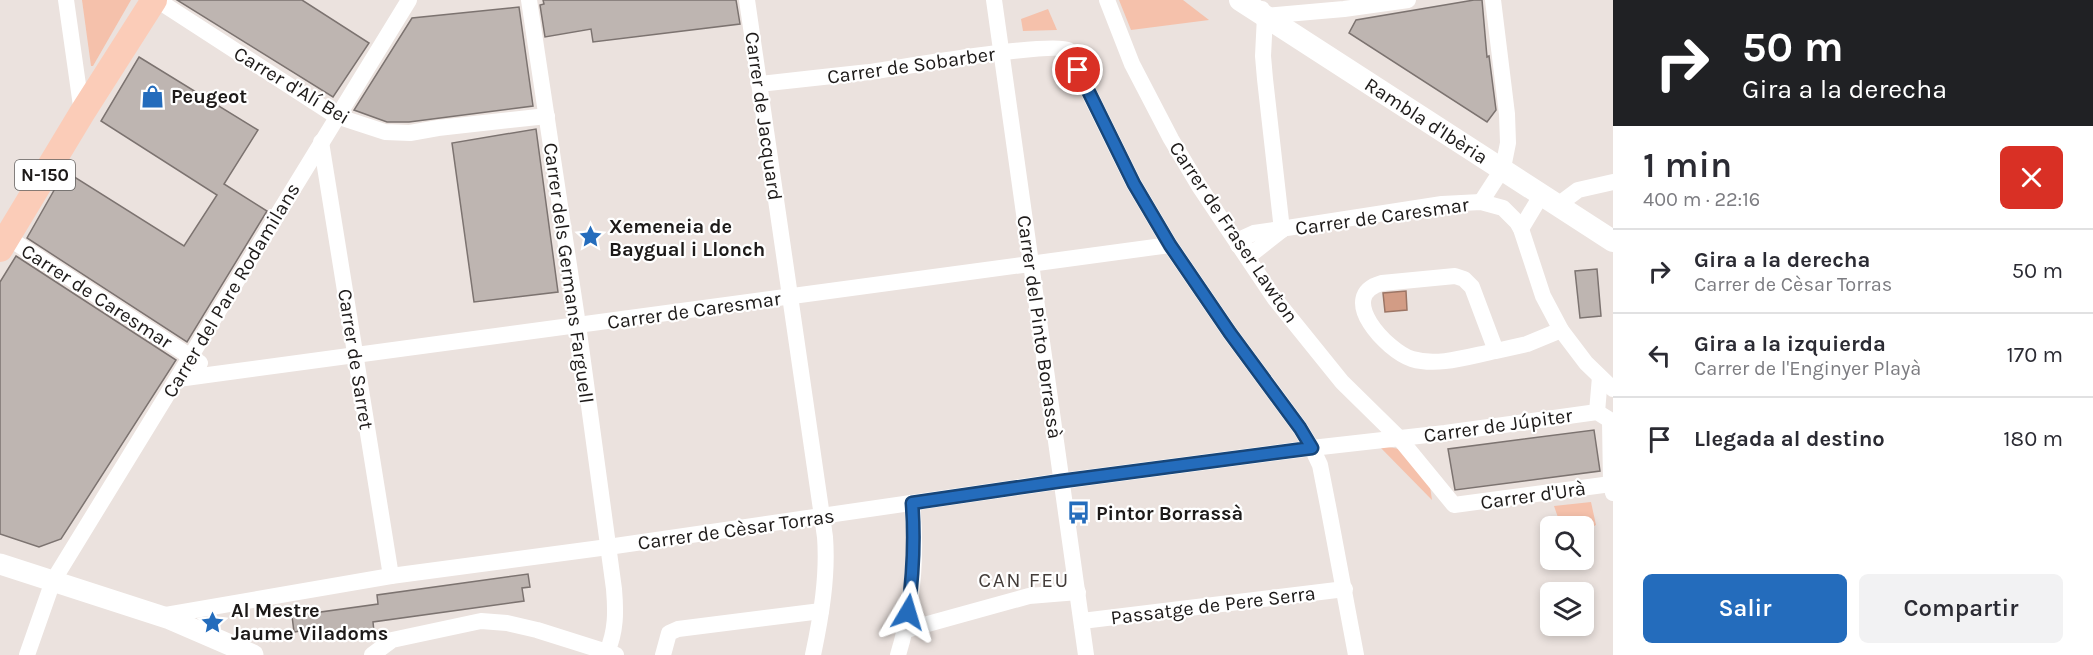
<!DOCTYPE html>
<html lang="es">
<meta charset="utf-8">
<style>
body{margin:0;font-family:Karla,sans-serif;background:#f2f2f3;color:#2b2b33;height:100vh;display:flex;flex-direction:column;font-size:22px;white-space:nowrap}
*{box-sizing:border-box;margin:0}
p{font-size:20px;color:#7c7c81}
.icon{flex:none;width:33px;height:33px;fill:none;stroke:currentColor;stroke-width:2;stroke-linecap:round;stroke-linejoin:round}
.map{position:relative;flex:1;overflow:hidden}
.sheet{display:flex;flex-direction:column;background:#fff;width:480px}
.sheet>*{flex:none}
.top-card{background:#202124;color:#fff;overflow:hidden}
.fabs{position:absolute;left:1540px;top:516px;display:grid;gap:12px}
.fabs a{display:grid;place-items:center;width:54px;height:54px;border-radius:9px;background:#fff;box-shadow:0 3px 9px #0003;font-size:30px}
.pin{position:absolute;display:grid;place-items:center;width:51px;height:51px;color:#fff;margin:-26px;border:3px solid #fff;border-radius:50%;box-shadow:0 2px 6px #0007}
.me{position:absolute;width:66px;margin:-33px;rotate:7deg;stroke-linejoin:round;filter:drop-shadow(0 0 4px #0008)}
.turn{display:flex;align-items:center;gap:21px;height:126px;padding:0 30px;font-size:27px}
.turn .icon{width:78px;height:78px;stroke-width:2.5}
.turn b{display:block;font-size:42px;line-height:51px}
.round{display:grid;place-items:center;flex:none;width:63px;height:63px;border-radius:9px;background:#f2f2f3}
.headline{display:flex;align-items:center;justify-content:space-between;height:102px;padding:0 30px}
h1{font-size:36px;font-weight:600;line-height:45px}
.primary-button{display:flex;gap:12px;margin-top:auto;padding:12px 30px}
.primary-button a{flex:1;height:69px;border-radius:9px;background:#246cbc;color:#fff;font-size:24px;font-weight:600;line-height:69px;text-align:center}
.primary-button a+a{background:#f2f2f3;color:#2b2b33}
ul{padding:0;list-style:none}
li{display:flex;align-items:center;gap:18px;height:84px;padding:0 30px;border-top:2px solid #e1e1e2}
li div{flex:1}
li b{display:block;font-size:22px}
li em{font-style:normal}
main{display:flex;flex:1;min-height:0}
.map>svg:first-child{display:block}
.green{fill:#f5c1ab}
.water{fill:#d29c85;stroke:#9c7565;stroke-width:1.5}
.building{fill:#beb5b1;stroke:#7c7370;stroke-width:1.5}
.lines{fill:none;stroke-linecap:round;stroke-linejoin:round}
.minor{stroke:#fff;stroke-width:16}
.tertiary{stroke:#fff;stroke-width:21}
.secondary{stroke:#fff;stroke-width:22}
.primary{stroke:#fbccb8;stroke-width:26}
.route-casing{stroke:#17467a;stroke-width:15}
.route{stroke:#246cbc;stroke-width:10}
.labels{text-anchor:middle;stroke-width:4.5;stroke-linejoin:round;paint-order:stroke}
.shield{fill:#fff;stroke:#615f5e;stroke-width:1.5}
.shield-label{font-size:18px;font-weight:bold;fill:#1d1a19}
.street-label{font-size:20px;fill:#1d1a19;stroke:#fff}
.poi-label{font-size:20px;font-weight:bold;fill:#1d1a19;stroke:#fff;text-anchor:start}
.neighbourhood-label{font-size:21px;letter-spacing:1.5px;fill:#443d3a;stroke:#fff}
</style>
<main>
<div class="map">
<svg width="1613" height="655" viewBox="0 0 1613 655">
<rect width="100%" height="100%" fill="#ebe2de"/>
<g class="green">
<polygon points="82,0 131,0 93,66 91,66"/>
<polygon points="1119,0 1183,0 1209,20 1131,30"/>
<polygon points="1048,9 1057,30 1023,31 1021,19"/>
<polygon points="1378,445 1420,453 1426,459 1432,500"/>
<polygon points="1591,502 1596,525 1584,531 1584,526 1561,526 1554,506"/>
</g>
<polygon class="water" points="1406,291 1407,310 1385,312 1383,293"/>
<g class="building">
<polygon points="177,0 302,0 369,43 333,97"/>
<polygon points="543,0 736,0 740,24 593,42 591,29 545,37 540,5 544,4"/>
<polygon points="1474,0 1482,0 1487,57 1489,56 1496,110 1487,122 1349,33 1356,20"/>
<polygon points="519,7 533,106 409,122 387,122 354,110 412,18"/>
<polygon points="139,57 258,130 224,184 267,211 187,342 27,238 65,171 184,246 217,195 101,121"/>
<polygon points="536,129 558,292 474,302 452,143"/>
<polygon points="16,256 176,360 61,539 39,547 0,534 0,282"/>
<polygon points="1597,269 1601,316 1580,318 1575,271"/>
<polygon points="1594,430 1600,471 1455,490 1448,449"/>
<polygon points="528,574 530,587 522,588 524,601 373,622 374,632 312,640 311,629 294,632 292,616 378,604 377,595"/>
</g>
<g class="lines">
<g class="minor">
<polyline points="66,0 82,113"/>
<polyline points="157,0 336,116 385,132 410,133 438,128 547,116"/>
<path d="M529,0L578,325L614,589C616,612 616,631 607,652"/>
<path d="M747,0L825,537C828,576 821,617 813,655"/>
<polyline points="994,0 1086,655"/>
<polyline points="1107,0 1132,64 1171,139 1199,186 1275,299 1342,382 1399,438 1454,505 1611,484"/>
<polyline points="1262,9 1265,16 1263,56 1265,79 1282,230"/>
<polyline points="1265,16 1344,9 1408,0"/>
<path d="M759,84C796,80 832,76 869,72C898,68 1052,41 1068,50L1134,184L1170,245L1230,333L1300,428L1312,448L1320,465L1329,511L1356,655"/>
<polyline points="321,142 391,576"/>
<polyline points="1481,202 1503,168 1508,143 1507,114 1493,0"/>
<polyline points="1558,205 1578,190 1613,182"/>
<polyline points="1521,229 1542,194"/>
<polyline points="7,237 200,363"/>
<polyline points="1238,245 1243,238 1254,233 1442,204 1481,202 1503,208 1517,222 1521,229 1543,296 1561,330 1586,363 1613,389"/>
<polyline points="1238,245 1254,252 1282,230"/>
<path d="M1496,351C1470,356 1438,367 1412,359C1387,351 1335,296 1382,283L1455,276L1464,279L1472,287L1496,351L1527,344L1561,330"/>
<polyline points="178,379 1170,245"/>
<polyline points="1597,412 1600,377"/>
<polyline points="1610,421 1611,484 1613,493"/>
<polyline points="160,616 391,576 608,547 1062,481 1312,448 1445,433 1597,412 1613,422"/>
<polyline points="1082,621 1345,589"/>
<polyline points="906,630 1029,596 1078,592"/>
<polyline points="27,655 53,581 409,0"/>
<polyline points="372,655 392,640 481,621 507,623 537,630 616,655"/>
<polyline points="663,655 669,633 678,629 821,611"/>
<path d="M898,655C913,606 917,553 912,503"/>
</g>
<polyline class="tertiary" points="0,564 170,619 253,655"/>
<path class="secondary" id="s1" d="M1240,0L1613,241"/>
<polyline class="primary" points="0,249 82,113 154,0"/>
</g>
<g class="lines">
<defs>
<path id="route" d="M908,612C913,575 915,540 912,503L1062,481L1312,448L1300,428L1230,333L1170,245L1134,184L1078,70"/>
</defs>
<use href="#route" class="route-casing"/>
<use href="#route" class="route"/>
</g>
<defs>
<symbol id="shop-bare" viewBox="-9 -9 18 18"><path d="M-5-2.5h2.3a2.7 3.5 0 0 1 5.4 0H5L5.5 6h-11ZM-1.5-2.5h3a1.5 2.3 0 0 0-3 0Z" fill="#246cbc" stroke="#fff" stroke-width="2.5" paint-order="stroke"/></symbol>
<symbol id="sight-bare" viewBox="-9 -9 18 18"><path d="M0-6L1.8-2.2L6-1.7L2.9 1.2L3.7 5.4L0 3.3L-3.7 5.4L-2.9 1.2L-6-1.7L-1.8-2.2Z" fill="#246cbc" stroke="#fff" stroke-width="2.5" paint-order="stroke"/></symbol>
<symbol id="bus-bare" viewBox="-9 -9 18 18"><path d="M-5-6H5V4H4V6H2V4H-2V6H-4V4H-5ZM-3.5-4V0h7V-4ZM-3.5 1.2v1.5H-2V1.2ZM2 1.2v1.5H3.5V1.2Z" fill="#246cbc" stroke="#fff" stroke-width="2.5" paint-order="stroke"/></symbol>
</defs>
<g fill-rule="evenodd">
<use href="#shop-bare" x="136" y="80" width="33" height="33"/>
<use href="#sight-bare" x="574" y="220" width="33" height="33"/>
<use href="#bus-bare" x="1062" y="496" width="33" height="33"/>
<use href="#sight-bare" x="196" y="606" width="33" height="33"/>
</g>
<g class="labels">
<rect class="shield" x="15" y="160" width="60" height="30" rx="4.5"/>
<g class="shield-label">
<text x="45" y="181">N-150</text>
</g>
<g class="street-label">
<text transform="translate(911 65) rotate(-8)" y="7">Carrer de Sobarber</text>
<text transform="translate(292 85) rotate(31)" y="7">Carrer d'Alí Bei</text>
<text transform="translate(764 116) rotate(82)" y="7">Carrer de Jacquard</text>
<text dy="7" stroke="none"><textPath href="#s1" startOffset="222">Rambla d'Ibèria</textPath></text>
<text transform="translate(1382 216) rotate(-8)" y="7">Carrer de Caresmar</text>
<text transform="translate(1234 232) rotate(56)" y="7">Carrer de Fraser Lawton</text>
<text transform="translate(569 273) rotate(82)" y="7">Carrer dels Germans Farguell</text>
<text transform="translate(231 290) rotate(-59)" y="7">Carrer del Pare Rodamilans</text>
<text transform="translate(97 296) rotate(33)" y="7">Carrer de Caresmar</text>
<text transform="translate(694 310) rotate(-8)" y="7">Carrer de Caresmar</text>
<text transform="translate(1040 327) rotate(82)" y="7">Carrer del Pinto Borrassà</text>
<text transform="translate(356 359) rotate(81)" y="7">Carrer de Sarret</text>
<text transform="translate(1498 425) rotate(-8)" y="7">Carrer de Júpiter</text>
<text transform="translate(1533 495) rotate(-8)" y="7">Carrer d'Urà</text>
<text transform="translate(736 529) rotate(-8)" y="7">Carrer de Cèsar Torras</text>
<text transform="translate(1213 605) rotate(-7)" y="7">Passatge de Pere Serra</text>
</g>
<g class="poi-label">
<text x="171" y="103">Peugeot</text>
<text x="609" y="233">Xemeneia de<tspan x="609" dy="23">Baygual i Llonch</tspan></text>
<text x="1096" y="520">Pintor Borrassà</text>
<text x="231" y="617">Al Mestre<tspan x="231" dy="23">Jaume Viladoms</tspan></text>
</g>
<g class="neighbourhood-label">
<text x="1024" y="587">CAN FEU</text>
</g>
</g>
</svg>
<div class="fabs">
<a><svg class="icon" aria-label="search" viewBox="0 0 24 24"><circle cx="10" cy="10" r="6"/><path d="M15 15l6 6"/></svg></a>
<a><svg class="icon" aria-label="layers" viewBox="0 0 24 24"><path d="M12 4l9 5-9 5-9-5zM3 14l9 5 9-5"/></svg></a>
</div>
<div class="pin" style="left:1078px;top:70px;background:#d93025"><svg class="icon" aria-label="arrive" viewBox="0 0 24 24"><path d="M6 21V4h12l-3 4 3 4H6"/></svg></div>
<svg class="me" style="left:908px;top:612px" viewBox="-20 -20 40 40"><path d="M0-17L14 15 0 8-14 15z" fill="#246cbc" stroke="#fff" stroke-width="4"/></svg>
</div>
<section class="sheet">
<div class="top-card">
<div class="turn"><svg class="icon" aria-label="right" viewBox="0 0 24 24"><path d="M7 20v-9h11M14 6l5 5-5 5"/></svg><div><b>50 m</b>Gira a la derecha</div></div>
</div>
<div class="headline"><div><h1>1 min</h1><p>400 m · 22:16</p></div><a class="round" style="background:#d93025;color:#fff"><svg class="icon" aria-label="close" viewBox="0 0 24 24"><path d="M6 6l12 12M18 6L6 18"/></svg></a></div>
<ul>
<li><svg class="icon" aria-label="right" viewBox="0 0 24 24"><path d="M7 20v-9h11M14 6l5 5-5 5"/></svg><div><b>Gira a la derecha</b><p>Carrer de Cèsar Torras</p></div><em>50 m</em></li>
<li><svg class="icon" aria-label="left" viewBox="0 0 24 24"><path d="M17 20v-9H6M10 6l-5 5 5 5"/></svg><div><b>Gira a la izquierda</b><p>Carrer de l'Enginyer Playà</p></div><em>170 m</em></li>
<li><svg class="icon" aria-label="arrive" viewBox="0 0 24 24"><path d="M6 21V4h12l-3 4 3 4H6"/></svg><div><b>Llegada al destino</b></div><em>180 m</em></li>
</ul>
<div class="primary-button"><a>Salir</a><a>Compartir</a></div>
</section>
</main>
